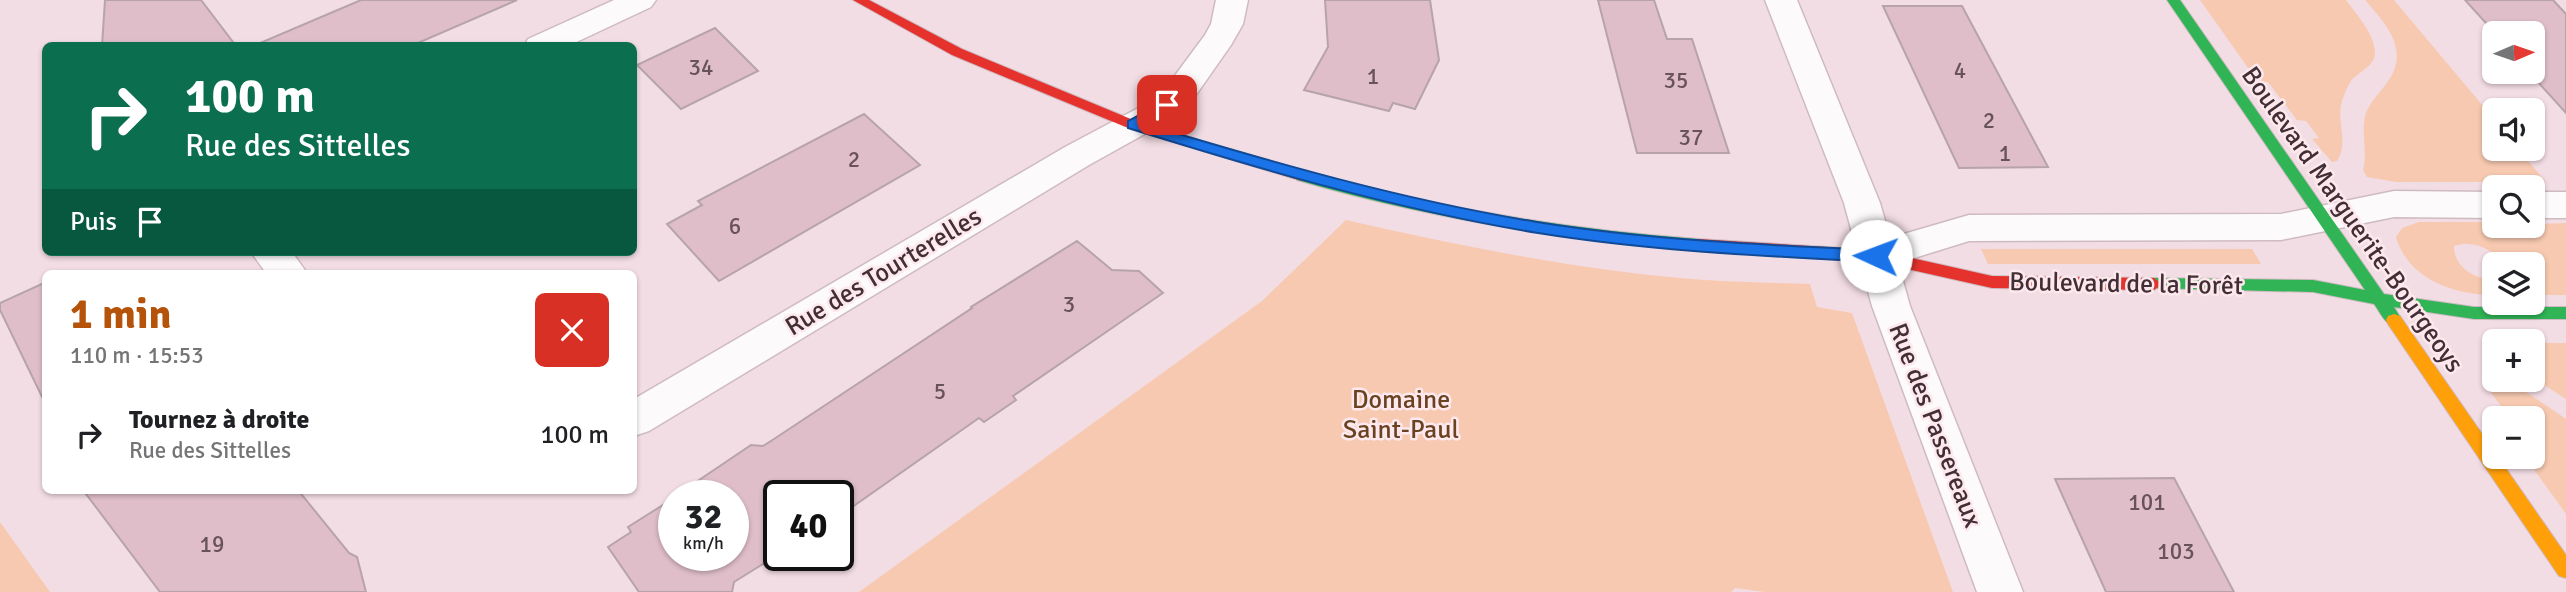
<!DOCTYPE html>
<html lang="fr">
<meta charset="utf-8">
<style>
body{margin:0;font-family:Signika,sans-serif;background:#f6f6f6;color:#202124;height:100vh;display:flex;flex-direction:column;font-size:26px;white-space:nowrap}
*{box-sizing:border-box;margin:0}
p{font-size:23px;color:#757577}
.icon{flex:none;width:38px;height:38px;fill:none;stroke:currentColor;stroke-width:2;stroke-linecap:round;stroke-linejoin:round}
.map{position:relative;flex:1;overflow:hidden}
.side{position:absolute;left:42px;top:270px;width:595px;height:224px;display:flex;flex-direction:column;background:#fff;border-radius:10px;box-shadow:0 2px 5px #0004}
.side>*{flex:none}
.hud{position:absolute;left:42px;top:42px;width:595px;height:214px;border-radius:10px;box-shadow:0 2px 5px #0004;background:#0b6e4f;color:#fff;overflow:hidden}
.needle{width:46px;rotate:88deg}
.tools{position:absolute;left:2482px;top:21px;display:grid;gap:14px}
.tools a{display:grid;place-items:center;width:63px;height:63px;border-radius:10px;background:#fff;box-shadow:0 2px 5px #0004;font-size:35px}
.speed{position:absolute;left:658px;top:480px;display:flex;gap:14px;font-size:35px;font-weight:700;text-align:center}
.speed>*{display:grid;place-content:center;width:91px;height:91px;border-radius:50%;background:#fff;box-shadow:0 2px 5px #0004;line-height:1}
.speed small{font-size:18px;font-weight:400}
.speed .limit{border:4px solid #111;border-radius:10px;background:#fff;color:#111}
.pin{position:absolute;display:grid;place-items:center;width:60px;height:60px;color:#fff;margin:-30px;border-radius:14px;box-shadow:0 4px 10px #0006}
.me{position:absolute;width:77px;margin:-38px;rotate:272deg;stroke-linejoin:round;filter:drop-shadow(0 0 5px #0008)}
.turn{display:flex;align-items:center;gap:24px;height:147px;padding:0 28px;font-size:32px}
.turn .icon{width:91px;height:91px;stroke-width:2.5}
.turn b{display:block;font-size:49px;line-height:60px}
.then{display:flex;align-items:center;height:66px;padding:0 28px;background:#0003;gap:14px;font-size:26px}
.round{display:grid;place-items:center;flex:none;width:74px;height:74px;border-radius:10px;background:#f6f6f6}
.head{display:flex;align-items:center;justify-content:space-between;height:119px;padding:0 28px}
h1{font-size:42px;font-weight:700;line-height:52px;color:#b45309}
ul{padding:0;list-style:none}
li{display:flex;align-items:center;gap:21px;height:91px;padding:0 28px}
li div{flex:1}
li b{display:block;font-size:26px}
li em{font-style:normal}
.map>svg:first-child{display:block}
.green{fill:#f7c9b0}
.building{fill:#dfbec9;stroke:#b6a4aa;stroke-width:2}
.lines{fill:none;stroke-linecap:round;stroke-linejoin:round}
.street-casing{stroke:#cebbc1;stroke-width:3}
.fast-casing{stroke:#cebbc1;stroke-width:2}
.slow-casing{stroke:#cebbc1;stroke-width:2}
.jam-casing{stroke:#cebbc1;stroke-width:2}
.street{fill:#fdfafb;fill-rule:evenodd}
.fast{fill:#30b455;fill-rule:evenodd}
.slow{fill:#ff9f0a;fill-rule:evenodd}
.jam{fill:#e5322d;fill-rule:evenodd}
.route{fill:#1a73e8;stroke:#114b97;stroke-width:2}
.labels{text-anchor:middle;stroke-width:5;stroke-linejoin:round;paint-order:stroke}
.number-label{font-size:23px;fill:#69535a}
.street-label{font-size:26px;fill:#422f35;stroke:#fce8ed}
.park-label{font-size:26px;fill:#6a4220;stroke:#fce8ed}
</style>
<div class="map">
<svg width="2566" height="592" viewBox="0 0 2566 592">
<rect width="100%" height="100%" fill="#f3dde4"/>
<g class="green">
<path d="M2200,0H2346C2356,14 2375,34 2375,53C2375,66 2358,72 2351,81C2347,87 2344,95 2342,101C2336,121 2349,143 2337,161L2332,162L2312,139L2319,138L2306,121L2297,120L2268,82H2258Z"/>
<path d="M2365,0H2394L2494,119V149H2518L2546,182H2396L2367,177L2363,170C2368,153 2361,134 2365,116C2369,103 2378,95 2386,84C2411,52 2388,26 2365,0Z"/>
<path d="M1346,220C1464,247 1583,271 1704,280C1739,282 1775,283 1810,284L1817,307L1852,313L1953,592H1765L1735,588L1731,592H859L1262,301Z"/>
<path d="M2419,222H2494V226L2566,223V295H2532V264H2504C2493,249 2473,240 2454,246C2454,267 2474,279 2494,280V295C2454,295 2408,279 2396,237L2402,228Z"/>
<polygon points="1981,249 2252,249 2261,264 1988,264"/>
<polygon points="2532,343 2566,343 2566,399 2532,377"/>
<polygon points="2484,371 2494,373 2494,380 2510,381 2566,419 2566,514 2525,457 2538,457 2532,448 2532,418 2510,418 2486,386 2482,372"/>
<polygon points="0,522 50,592 0,592"/>
</g>
<g class="building">
<polygon points="105,0 201,0 236,46 102,46"/>
<polygon points="361,0 517,0 411,46 253,46"/>
<polygon points="1325,0 1430,0 1439,60 1415,109 1393,103 1389,111 1304,90 1328,47"/>
<polygon points="1598,0 1654,0 1667,39 1692,39 1729,153 1637,153"/>
<polygon points="2465,0 2553,0 2566,14 2566,113 2529,72 2532,72 2532,33 2495,33"/>
<polygon points="1883,6 1962,6 2048,167 1959,168"/>
<polygon points="715,28 758,71 681,109 637,65"/>
<polygon points="864,114 920,165 719,281 667,224 702,205 698,201"/>
<polygon points="1077,241 1112,270 1139,271 1163,293 1013,396 1016,400 984,422 979,418 838,517 838,495 779,495 779,554 734,582 732,592 639,592 608,547 631,532 628,527 674,498 674,555 733,555 733,495 677,495 751,445 763,446 774,439 972,308 971,307"/>
<polygon points="46,282 46,405 0,310 0,303"/>
<polygon points="2174,478 2234,592 2106,592 2055,479"/>
<polygon points="83,490 298,490 349,553 357,557 366,592 160,592"/>
</g>
<g class="lines">
<defs>
<g id="street">
<polygon points="614,0 656,0 651,7 568,46 524,46 528,39"/>
<polygon points="1216,0 1248,0 1243,24 1231,45 1189,105 1168,121 1089,165 649,431 634,436 634,399 1065,147 1144,105 1165,89 1205,35 1211,24"/>
<polygon points="1765,0 1797,0 1880,203 1890,238 1969,215 2281,214 2394,191 2494,192 2494,218 2394,217 2281,240 1969,241 1898,263 1910,306 2023,592 1977,592 1872,306 1844,203"/>
<rect x="2532" y="192" width="34" height="26"/>
<polygon points="251,252 292,252 307,273 266,273"/>
</g>
<g id="fast">
<path d="M2167,0H2180L2384,294L2474,307H2566V319H2474L2394,307L2402,320L2400,324C2386,329 2381,313 2374,304L2313,292L2148,288L2146,284L2148,280L2154,278L2313,280L2365,290Z"/>
<path d="M1302,171C1432,207 1563,229 1698,239L1706,245L1698,251C1562,240 1428,218 1297,180L1295,176L1297,172Z"/>
</g>
<polygon id="slow" points="2394,314 2400,316 2494,451 2494,457 2498,457 2566,555 2566,578 2559,576 2388,324 2386,320 2388,316"/>
<g id="jam">
<polygon points="853,0 869,0 962,49 1138,122 1307,172 1309,176 1302,181 1128,128 952,55"/>
<polygon points="1698,239 1876,250 1992,276 2154,278 2162,284 2154,290 1992,288 1876,262 1698,251 1690,245"/>
</g>
</defs>
<use href="#street" class="street-casing"/>
<use href="#fast" class="fast-casing"/>
<use href="#slow" class="slow-casing"/>
<use href="#jam" class="jam-casing"/>
<use href="#street" class="street"/>
<use href="#fast" class="fast"/>
<use href="#slow" class="slow"/>
<use href="#jam" class="jam"/>
</g>
<path class="route" d="M1167,100L1172,102V108L1145,124C1275,163 1403,200 1537,222C1649,240 1763,245 1876,250L1884,256L1876,262C1764,256 1650,251 1538,233C1398,210 1263,170 1128,128V121Z"/>
<g class="labels">
<g class="number-label">
<text x="701" y="75">34</text>
<text x="1960" y="78">4</text>
<text x="1373" y="84">1</text>
<text x="1676" y="88">35</text>
<text x="1989" y="128">2</text>
<text x="1691" y="145">37</text>
<text x="2005" y="161">1</text>
<text x="854" y="167">2</text>
<text x="735" y="234">6</text>
<text x="1069" y="312">3</text>
<text x="940" y="399">5</text>
<text x="2147" y="510">101</text>
<text x="212" y="552">19</text>
<text x="2176" y="559">103</text>
</g>
<g class="street-label">
<text transform="translate(2353 219) rotate(55)" y="9">Boulevard Marguerite-Bourgeoys</text>
<text transform="translate(883 271) rotate(-31)" y="9">Rue des Tourterelles</text>
<text transform="translate(2126 283) rotate(1)" y="9">Boulevard de la Forêt</text>
<text transform="translate(1936 425) rotate(69)" y="9">Rue des Passereaux</text>
</g>
<g class="park-label">
<text x="1401" y="408">Domaine<tspan x="1401" dy="30">Saint-Paul</tspan></text>
</g>
</g>
</svg>
<div class="tools">
<a><svg class="needle" viewBox="-14 -14 28 28"><path d="M0-13l5 13h-10z" fill="#e53935"/><path d="M0 13l5-13h-10z" fill="#757577"/></svg></a>
<a><svg class="icon" aria-label="sound" viewBox="0 0 24 24"><path d="M4 9h4l5-4v14l-5-4H4zM17 9q2 3 0 6"/></svg></a>
<a><svg class="icon" aria-label="search" viewBox="0 0 24 24"><circle cx="10" cy="10" r="6"/><path d="M15 15l6 6"/></svg></a>
<a><svg class="icon" aria-label="layers" viewBox="0 0 24 24"><path d="M12 4l9 5-9 5-9-5zM3 14l9 5 9-5"/></svg></a>
<a>+</a>
<a>−</a>
</div>
<div class="speed"><div>32<small>km/h</small></div><div class="limit">40</div></div>
<div class="pin" style="left:1167px;top:105px;background:#d93025"><svg class="icon" aria-label="arrive" viewBox="0 0 24 24"><path d="M6 21V4h12l-3 4 3 4H6"/></svg></div>
<svg class="me" style="left:1876px;top:256px" viewBox="-20 -20 40 40"><circle r="19" fill="#fff"/><path d="M0-13L10 11 0 6-10 11z" fill="#1a73e8"/></svg>
<div class="hud">
<div class="turn"><svg class="icon" aria-label="right" viewBox="0 0 24 24"><path d="M7 20v-9h11M14 6l5 5-5 5"/></svg><div><b>100 m</b>Rue des Sittelles</div></div>
<div class="then">Puis<svg class="icon" aria-label="arrive" viewBox="0 0 24 24"><path d="M6 21V4h12l-3 4 3 4H6"/></svg></div>
</div>
<section class="side">
<div class="head"><div><h1>1 min</h1><p>110 m · 15:53</p></div><a class="round" style="background:#d93025;color:#fff"><svg class="icon" aria-label="close" viewBox="0 0 24 24"><path d="M6 6l12 12M18 6L6 18"/></svg></a></div>
<ul>
<li><svg class="icon" aria-label="right" viewBox="0 0 24 24"><path d="M7 20v-9h11M14 6l5 5-5 5"/></svg><div><b>Tournez à droite</b><p>Rue des Sittelles</p></div><em>100 m</em></li>
</ul>
</section>
</div>
